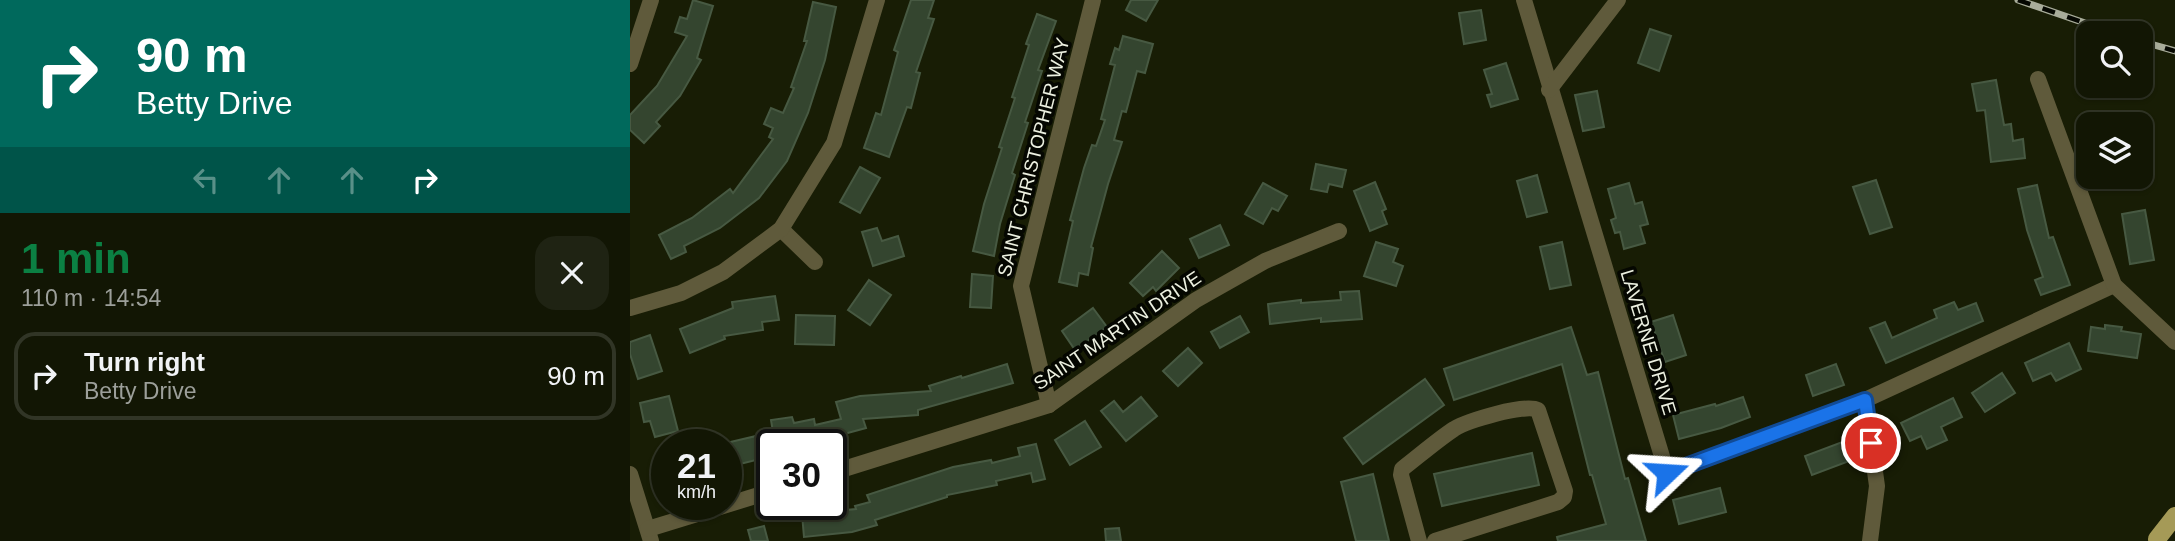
<!DOCTYPE html>
<meta charset="utf-8">
<style>
body{margin:0;font-family:Arial,sans-serif;background:#1f2313;color:#f1f3f6;height:100vh;display:flex;flex-direction:column;font-size:26px;white-space:nowrap}
*{box-sizing:border-box;margin:0}
p{font-size:23px;color:#9c9f9a}
.icon{flex:none;width:38px;height:38px;fill:none;stroke:currentColor;stroke-width:2;stroke-linecap:round;stroke-linejoin:round}
.map{position:relative;flex:1;overflow:hidden}
.panel{display:flex;flex-direction:column;background:#121604;width:630px}
.panel>*{flex:none}
.guide{background:#00695c;color:#fff;overflow:hidden}
.tools{position:absolute;left:1446px;top:21px;display:grid;gap:14px}
.tools a{display:grid;place-items:center;width:77px;height:77px;border-radius:14px;background:#121604;box-shadow:0 2px 5px #0004,0 0 0 2px #313526;font-size:35px}
.speed{position:absolute;left:21px;top:429px;display:flex;gap:14px;font-size:35px;font-weight:700;text-align:center}
.speed>*{display:grid;place-content:center;width:91px;height:91px;border-radius:50%;background:#121604;box-shadow:0 2px 5px #0004,0 0 0 2px #313526;line-height:1}
.speed small{font-size:18px;font-weight:400}
.speed .limit{border:4px solid #111;border-radius:10px;background:#fff;color:#111}
.pin{position:absolute;display:grid;place-items:center;width:60px;height:60px;color:#fff;margin:-30px;border:4px solid #fff;border-radius:50%;box-shadow:0 2px 7px #0007}
.me{position:absolute;width:77px;margin:-38px;rotate:70deg;stroke-linejoin:round;filter:drop-shadow(0 0 5px #0008)}
.turn{display:flex;align-items:center;gap:24px;height:147px;padding:0 21px;font-size:32px}
.turn .icon{width:91px;height:91px;stroke-width:2.5}
.turn b{display:block;font-size:49px;line-height:60px}
.lanes{display:flex;align-items:center;height:66px;padding:0 21px;background:#0003;justify-content:center;gap:35px;direction:ltr}
.lanes .off{opacity:.35}
.round{display:grid;place-items:center;flex:none;width:74px;height:74px;border-radius:21px;background:#1f2313}
.overview{display:flex;align-items:center;justify-content:space-between;height:119px;padding:0 21px}
h1{font-size:42px;font-weight:700;line-height:52px;color:#0b8043}
ul{padding:0;list-style:none}
li{display:flex;align-items:center;gap:21px;height:88px;margin:0 14px 10px;padding:0 7px;border:4px solid #313526;border-radius:21px}
li div{flex:1}
li b{display:block;font-size:26px}
li em{font-style:normal}
main{display:flex;flex:1;min-height:0}
.map>svg:first-child{display:block}
.building{fill:#34452f;stroke:#475942;stroke-width:2}
.lines{fill:none;stroke-linecap:round;stroke-linejoin:round}
.street{stroke:#5f5a3b;stroke-width:16}
.primary{stroke:#a59a57;stroke-width:18}
.rail-casing{stroke:#a8ac9a;stroke-width:7}
.rail{stroke:#050701;stroke-width:4.5;stroke-dasharray:13;stroke-linecap:butt}
.route-casing{stroke:#114b97;stroke-width:18}
.route{stroke:#1a73e8;stroke-width:12}
.labels{text-anchor:middle;stroke-width:7;stroke-linejoin:round;paint-order:stroke}
.street-label{font-size:19px;fill:#ecf0e0;stroke:#050701}
</style>
<main>
<section class="panel">
<div class="guide">
<div class="turn"><svg class="icon" aria-label="right" viewBox="0 0 24 24"><path d="M7 20v-9h11M14 6l5 5-5 5"/></svg><div><b>90 m</b>Betty Drive</div></div>
<div class="lanes"><svg class="icon off" aria-label="left" viewBox="0 0 24 24"><path d="M17 20v-9H6M10 6l-5 5 5 5"/></svg><svg class="icon off" aria-label="ahead" viewBox="0 0 24 24"><path d="M12 20V5M6 11l6-6 6 6"/></svg><svg class="icon off" aria-label="ahead" viewBox="0 0 24 24"><path d="M12 20V5M6 11l6-6 6 6"/></svg><svg class="icon" aria-label="right" viewBox="0 0 24 24"><path d="M7 20v-9h11M14 6l5 5-5 5"/></svg></div>
</div>
<div class="overview"><div><h1>1 min</h1><p>110 m · 14:54</p></div><a class="round"><svg class="icon" aria-label="close" viewBox="0 0 24 24"><path d="M6 6l12 12M18 6L6 18"/></svg></a></div>
<ul>
<li><svg class="icon" aria-label="right" viewBox="0 0 24 24"><path d="M7 20v-9h11M14 6l5 5-5 5"/></svg><div><b>Turn right</b><p>Betty Drive</p></div><em>90 m</em></li>
</ul>
</section>
<div class="map">
<svg width="1545" height="541" viewBox="0 0 1545 541">
<rect width="100%" height="100%" fill="#181d05"/>
<g class="building">
<polygon points="63,0 83,6 67,58 71,60 50,96 26,122 30,126 14,143 0,130 0,115 27,86 57,36 45,32 50,17 57,19"/>
<polygon points="281,0 304,0 298,18 304,19 286,72 290,73 281,108 277,107 259,157 234,148 246,113 251,115 268,52 264,50"/>
<polygon points="501,0 528,0 516,21 496,10"/>
<polygon points="183,2 206,7 195,60 178,113 157,161 129,198 90,228 54,246 56,252 41,259 29,235 62,218 100,189 103,193 143,139 139,137 143,128 134,124 141,108 153,113 164,88 161,87 177,41 174,41"/>
<polygon points="851,10 856,40 834,44 829,13"/>
<polygon points="407,14 426,21 408,70 412,71 395,122 398,123 382,173 385,175 370,224 364,256 343,251 354,204 372,148 369,147 385,98 382,97 399,45 396,44"/>
<polygon points="1020,29 1041,36 1029,71 1008,63"/>
<polygon points="493,36 523,44 515,73 507,71 496,112 492,111 484,140 492,142 478,184 461,247 463,248 458,275 449,273 447,286 429,282 443,221 440,220 454,168 462,145 466,146 475,120 471,119 485,65 480,64 485,48 489,50"/>
<polygon points="876,63 888,99 861,107 857,95 862,94 854,70"/>
<polygon points="1366,80 1374,125 1381,124 1383,141 1393,139 1395,158 1361,162 1355,110 1347,111 1342,84"/>
<polygon points="967,91 974,127 953,131 945,95"/>
<polygon points="686,164 716,170 712,187 699,184 697,192 681,189"/>
<polygon points="230,167 250,178 230,213 210,202"/>
<polygon points="907,175 917,212 897,217 887,181"/>
<polygon points="1246,180 1262,227 1240,234 1223,187"/>
<polygon points="745,182 756,209 752,211 757,224 740,231 724,191"/>
<polygon points="633,183 657,196 648,211 642,208 633,224 615,214"/>
<polygon points="999,183 1005,204 1012,202 1018,224 1010,226 1015,243 994,249 990,232 985,233 981,220 986,218 978,189"/>
<polygon points="1407,185 1419,238 1423,237 1440,285 1411,295 1405,280 1413,277 1397,230 1388,189"/>
<polygon points="1515,210 1524,260 1500,264 1492,214"/>
<polygon points="590,225 599,245 569,258 560,239"/>
<polygon points="247,228 252,241 268,236 274,256 243,266 232,232"/>
<polygon points="746,242 768,249 763,262 773,266 766,286 734,276"/>
<polygon points="932,242 941,285 920,289 910,247"/>
<polygon points="532,251 549,268 526,291 523,287 513,296 500,283"/>
<polygon points="342,274 363,276 361,308 340,307"/>
<polygon points="239,280 261,295 240,325 218,310"/>
<polygon points="729,291 732,319 691,322 691,318 640,324 638,304 671,300 671,303 711,300 710,292"/>
<polygon points="145,296 149,320 132,322 133,330 94,336 95,339 60,353 50,329 103,308 102,302"/>
<polygon points="1324,302 1328,310 1346,303 1353,321 1256,363 1240,328 1255,322 1262,338 1307,318 1304,310"/>
<polygon points="463,308 477,327 445,350 432,331"/>
<polygon points="166,315 205,316 204,345 165,344"/>
<polygon points="1043,315 1056,355 1035,362 1021,322"/>
<polygon points="610,316 619,332 590,348 581,332"/>
<polygon points="1475,325 1492,327 1491,331 1511,334 1507,358 1458,351 1461,327 1475,329"/>
<polygon points="941,327 957,375 968,372 995,479 998,478 1016,541 928,541 927,537 976,524 962,475 960,475 932,364 824,400 814,369"/>
<polygon points="20,335 32,371 8,379 0,354 0,342"/>
<polygon points="1439,343 1451,369 1426,381 1421,373 1403,381 1395,363"/>
<polygon points="558,348 572,363 548,386 533,371"/>
<polygon points="377,364 383,383 288,410 288,415 233,419 236,428 188,441 188,443 135,444 138,457 98,467 96,443 143,432 141,420 162,417 164,423 184,419 185,425 211,419 206,402 230,396 301,391 299,386 331,376 332,378"/>
<polygon points="1206,364 1214,385 1183,396 1176,375"/>
<polygon points="1372,373 1385,393 1355,412 1342,393"/>
<polygon points="795,379 814,405 733,464 714,438"/>
<polygon points="39,396 48,431 25,437 20,421 14,422 10,403"/>
<polygon points="511,397 527,416 496,441 471,411 484,401 493,412"/>
<polygon points="1113,397 1120,417 1091,428 1049,439 1043,415 1085,404 1086,406"/>
<polygon points="1323,398 1332,417 1311,427 1317,440 1297,449 1291,436 1280,441 1271,423"/>
<polygon points="455,421 471,447 440,465 425,440"/>
<polygon points="1215,441 1222,460 1182,475 1175,456"/>
<polygon points="406,444 415,479 403,482 401,473 366,481 367,485 317,495 317,497 245,520 247,525 222,532 174,537 172,514 226,509 225,506 240,502 237,495 323,467 361,460 362,463 390,456 388,448"/>
<polygon points="902,453 909,485 812,506 804,474"/>
<polygon points="743,474 759,541 726,541 711,482"/>
<polygon points="1090,488 1096,512 1049,524 1043,500"/>
<polygon points="134,526 138,541 121,541 118,530"/>
<polygon points="489,528 491,541 476,541 475,529"/>
</g>
<g class="lines">
<g class="street">
<polyline points="894,0 1037,473 1235,400 1484,285"/>
<polyline points="0,64 21,0"/>
<polyline points="1408,79 1484,285 1545,342"/>
<polyline points="919,90 988,0"/>
<polyline points="151,229 185,262"/>
<polyline points="0,308 51,293 93,272 151,229 204,143 247,0"/>
<polyline points="1235,400 1247,486 1240,541"/>
<polyline points="419,405 391,286 463,0"/>
<polyline points="201,473 419,405 566,300 635,261 709,231"/>
<polyline points="0,474 21,541"/>
<polyline points="18,529 142,491"/>
<path d="M789,541L771,475L772,469C789,456 806,441 824,429C837,421 895,403 908,410L935,491L934,497L928,502L805,541"/>
</g>
<polyline class="primary" points="1527,539 1545,516"/>
<defs>
<g id="rail">
<polyline points="1388,0 1484,33"/>
<polyline points="1510,41 1545,51"/>
</g>
</defs>
<use href="#rail" class="rail-casing"/>
<use href="#rail" class="rail"/>
</g>
<g class="lines">
<defs>
<polyline id="route" points="1037,473 1235,400 1241,443"/>
</defs>
<use href="#route" class="route-casing"/>
<use href="#route" class="route"/>
</g>
<g class="labels">
<g class="street-label">
<text transform="translate(403 157) rotate(-76)" y="7">SAINT CHRISTOPHER WAY</text>
<text transform="translate(487 330) rotate(-34)" y="7">SAINT MARTIN DRIVE</text>
<text transform="translate(1019 342) rotate(73)" y="7">LAVERNE DRIVE</text>
</g>
</g>
</svg>
<div class="tools">
<a><svg class="icon" aria-label="search" viewBox="0 0 24 24"><circle cx="10" cy="10" r="6"/><path d="M15 15l6 6"/></svg></a>
<a><svg class="icon" aria-label="layers" viewBox="0 0 24 24"><path d="M12 4l9 5-9 5-9-5zM3 14l9 5 9-5"/></svg></a>
</div>
<div class="speed"><div>21<small>km/h</small></div><div class="limit">30</div></div>
<div class="pin" style="left:1241px;top:443px;background:#d93025"><svg class="icon" aria-label="arrive" viewBox="0 0 24 24"><path d="M6 21V4h12l-3 4 3 4H6"/></svg></div>
<svg class="me" style="left:1037px;top:473px" viewBox="-20 -20 40 40"><path d="M0-17L14 15 0 8-14 15z" fill="#1a73e8" stroke="#fff" stroke-width="4"/></svg>
</div>
</main>
